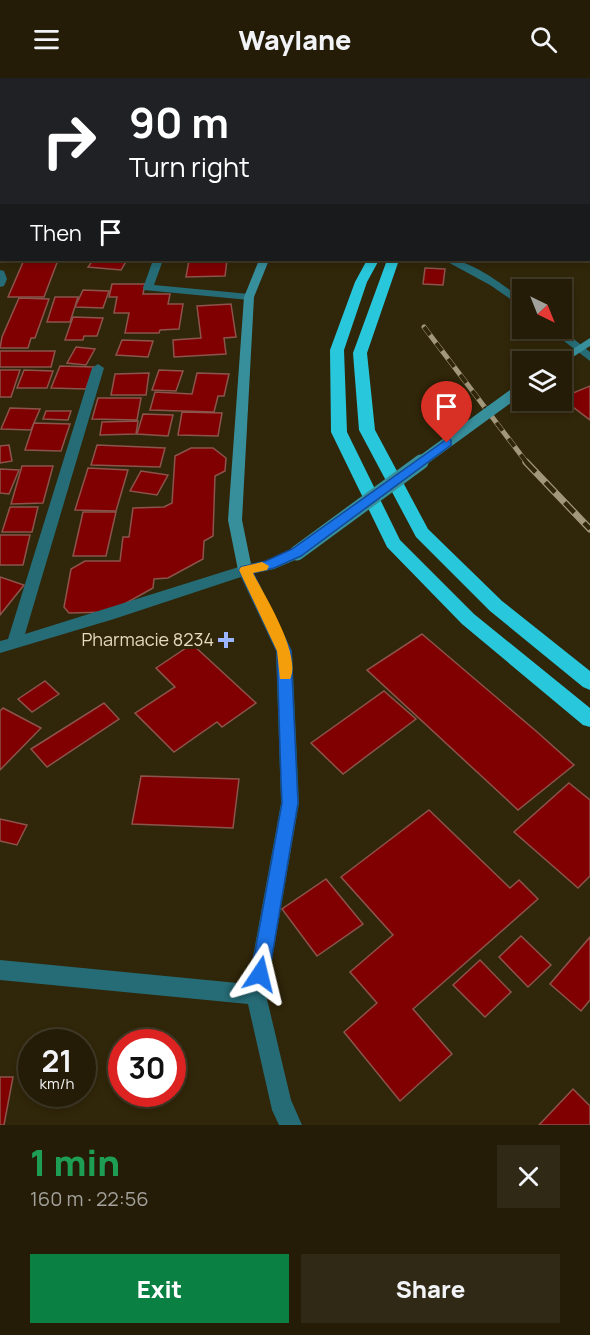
<!DOCTYPE html>
<meta charset="utf-8">
<style>
body{margin:0;font-family:Manrope,sans-serif;background:#302915;color:#f1f3f6;height:100vh;display:flex;flex-direction:column;font-size:22px;white-space:nowrap}
*{box-sizing:border-box;margin:0}
p{font-size:20px;color:#a3a19b}
.icon{flex:none;width:33px;height:33px;fill:none;stroke:currentColor;stroke-width:2;stroke-linecap:round;stroke-linejoin:round}
.map{position:relative;height:1047px;overflow:hidden}
.drawer{display:flex;flex-direction:column;background:#241c07;flex:1}
.drawer>*{flex:none}
.banner{position:absolute;left:0px;top:0px;width:591px;height:183px;box-shadow:0 3px 9px #0003,0 0 0 2px #413a28;background:#202124;color:#fff;overflow:hidden}
.needle{width:39px;rotate:137deg}
.tools{position:absolute;left:512px;top:201px;display:grid;gap:12px}
.tools a{display:grid;place-items:center;width:60px;height:60px;border-radius:0px;background:#241c07;box-shadow:0 3px 9px #0003,0 0 0 2px #413a28;font-size:30px}
.speed{position:absolute;left:18px;top:951px;display:flex;gap:12px;font-size:30px;font-weight:700;text-align:center}
.speed>*{display:grid;place-content:center;width:78px;height:78px;border-radius:50%;background:#241c07;box-shadow:0 3px 9px #0003,0 0 0 2px #413a28;line-height:1}
.speed small{font-size:15px;font-weight:400}
.speed .limit{border:9px solid #d22;background:#fff;color:#111}
.pin{position:absolute;display:grid;place-items:center;width:51px;height:51px;color:#fff;margin:-62px -26px;border-radius:50% 50% 50% 0;rotate:-45deg;box-shadow:0 0 6px #0007}
.pin .icon{rotate:45deg}
.me{position:absolute;width:66px;margin:-33px;rotate:10deg;stroke-linejoin:round;filter:drop-shadow(0 0 4px #0008)}
.turn{display:flex;align-items:center;gap:21px;height:126px;padding:0 30px;font-size:27px}
.turn .icon{width:78px;height:78px;stroke-width:2.5}
.turn b{display:block;font-size:42px;line-height:51px}
.then{display:flex;align-items:center;height:57px;padding:0 30px;background:#0003;gap:12px;font-size:22px}
.round{display:grid;place-items:center;flex:none;width:63px;height:63px;border-radius:0px;background:#302915}
.overview{display:flex;align-items:center;justify-content:space-between;height:102px;padding:0 30px}
h1{font-size:36px;font-weight:800;line-height:45px;color:#1e9e55}
.action{display:flex;gap:12px;margin-top:auto;padding:12px 30px}
.action a{flex:1;height:69px;border-radius:0px;background:#0b8043;color:#fff;font-size:24px;font-weight:800;line-height:69px;text-align:center}
.action a+a{background:#302915;color:#f1f3f6}
header{display:flex;justify-content:space-between;align-items:center;height:78px;padding:0 30px;background:#241c07;font-size:27px;font-weight:800}
.map>svg:first-child{display:block}
.building{fill:#800002;stroke:#8b544c;stroke-width:1.5}
.lines{fill:none;stroke-linecap:round;stroke-linejoin:round}
.street{fill:#266c76;fill-rule:evenodd}
.secondary{fill:#388f9c;fill-rule:evenodd}
.highway{fill:#29c7db;fill-rule:evenodd}
.rail-far1-casing{stroke:#a2977b;stroke-width:5}
.rail-casing{stroke:#a2977b;stroke-width:7}
.rail-far1{stroke:#302609;stroke-width:4;stroke-dasharray:10;stroke-linecap:butt}
.rail{stroke:#302609;stroke-width:4.5;stroke-dasharray:14;stroke-linecap:butt}
.secondary-bridge-far1{stroke:#388f9c;stroke-width:11}
.secondary-bridge{stroke:#388f9c;stroke-width:15}
.route{fill:#1a73e8;stroke:#114b97;stroke-width:1.5}
.slow{fill:#f59e0b}
.poi-dot{fill:#9ab5fd;stroke:#302609;stroke-width:2}
.labels{text-anchor:middle;stroke-width:6;stroke-linejoin:round;paint-order:stroke}
.poi-label{font-size:18px;fill:#e6dbbf;stroke:#302609;text-anchor:end}
</style>
<header><svg class="icon" aria-label="menu" viewBox="0 0 24 24"><path d="M4 6h16M4 12h16M4 18h16"/></svg>Waylane<svg class="icon" aria-label="search" viewBox="0 0 24 24"><circle cx="10" cy="10" r="6"/><path d="M15 15l6 6"/></svg></header>
<div class="map">
<svg width="590" height="1047" viewBox="0 0 590 1047">
<rect width="100%" height="100%" fill="#302609"/>
<g class="building">
<polygon points="24,182 58,182 44,219 8,219"/>
<polygon points="93,182 127,182 121,192 88,189"/>
<polygon points="189,182 227,182 225,198 186,199"/>
<polygon points="425,190 445,191 443,207 423,206"/>
<polygon points="112,206 145,206 143,216 170,216 168,226 183,226 179,251 160,252 159,255 125,255 129,235 114,235 117,219 109,219"/>
<polygon points="83,212 109,213 103,230 75,229"/>
<polygon points="55,219 78,219 70,244 47,244"/>
<polygon points="19,220 49,221 35,260 31,260 28,270 0,270 2,259"/>
<polygon points="231,226 236,259 224,260 226,276 174,279 173,262 201,260 197,228"/>
<polygon points="73,239 103,240 97,258 84,258 83,262 65,262"/>
<polygon points="122,262 153,263 148,279 116,277"/>
<polygon points="76,269 95,271 86,287 67,285"/>
<polygon points="0,273 55,273 51,289 0,289"/>
<polygon points="60,288 94,289 86,311 51,310"/>
<polygon points="0,292 20,292 11,319 0,319"/>
<polygon points="24,292 53,293 47,310 17,310"/>
<polygon points="159,292 183,293 176,313 152,312"/>
<polygon points="149,295 146,317 111,317 115,296"/>
<polygon points="197,295 229,296 224,318 218,318 214,334 150,332 155,314 192,316"/>
<polygon points="590,308 590,342 561,320"/>
<polygon points="98,320 141,320 137,342 92,341"/>
<polygon points="10,330 40,331 31,352 1,351"/>
<polygon points="46,333 71,333 68,342 43,341"/>
<polygon points="182,334 222,335 218,358 178,357"/>
<polygon points="143,336 173,337 168,358 137,356"/>
<polygon points="138,343 136,356 100,357 102,344"/>
<polygon points="34,345 70,346 61,373 25,372"/>
<polygon points="9,367 12,383 0,385 0,368"/>
<polygon points="97,367 165,370 160,389 91,387"/>
<polygon points="191,370 213,370 226,380 225,393 215,398 213,458 204,463 203,481 168,500 154,501 153,510 110,534 69,535 64,529 71,491 85,483 120,483 123,459 129,459 133,430 164,429 172,425 175,378"/>
<polygon points="22,388 53,388 43,425 11,426"/>
<polygon points="88,390 128,392 116,433 75,432"/>
<polygon points="0,391 19,392 9,416 0,415"/>
<polygon points="141,393 168,397 157,417 130,413"/>
<polygon points="10,429 38,429 32,454 2,454"/>
<polygon points="83,434 116,434 106,478 73,478"/>
<polygon points="0,457 30,457 23,487 0,487"/>
<polygon points="0,499 24,507 0,537"/>
<polygon points="422,556 536,653 574,687 518,732 367,592"/>
<polygon points="192,566 256,625 222,649 217,644 174,674 135,635 175,609 156,590"/>
<polygon points="45,603 59,616 32,634 18,621"/>
<polygon points="384,613 416,641 343,696 311,665"/>
<polygon points="104,625 119,641 47,689 31,671"/>
<polygon points="3,630 41,650 0,692 0,633"/>
<polygon points="141,698 239,701 233,750 132,746"/>
<polygon points="569,705 590,722 590,798 578,810 514,754"/>
<polygon points="429,732 510,810 519,802 538,821 413,931 452,976 400,1023 344,954 377,925 350,894 393,857 341,799"/>
<polygon points="0,741 27,747 17,767 0,763"/>
<polygon points="326,801 363,846 317,878 282,831"/>
<polygon points="521,858 551,887 528,909 499,879"/>
<polygon points="590,859 590,922 581,933 550,906"/>
<polygon points="480,882 511,914 485,939 453,907"/>
<polygon points="0,999 13,999 4,1047 0,1047"/>
<polygon points="573,1011 590,1028 590,1047 539,1047"/>
</g>
<g class="lines">
<g class="street">
<polygon points="97,0 108,0 96,2"/>
<polygon points="192,0 202,0 203,2 193,2"/>
<polygon points="226,0 234,0 225,2"/>
<polygon points="0,53 2,53 0,59"/>
<polygon points="153,182 163,182 154,207 249,216 254,219 249,222 144,212 143,210"/>
<path d="M444,182C468,179 503,207 522,221V229L490,207Z"/>
<polygon points="0,192 4,193 7,201 4,208 0,209"/>
<polygon points="547,250 560,250 590,274 590,283"/>
<polygon points="98,286 104,290 25,556 245,487 252,492 292,573 299,725 266,917 291,1022 302,1047 279,1047 272,1032 248,926 0,902 0,882 248,906 281,725 276,573 241,499 114,541 0,575 0,563 8,561 92,290"/>
</g>
<g class="secondary">
<polygon points="259,182 269,182 254,219 242,442 251,486 266,483 297,470 304,475 302,479 274,491 245,497 238,492 228,442 244,219"/>
<polygon points="590,260 590,268 562,286 561,284 553,284"/>
</g>
<g class="highway">
<polygon points="427,0 437,0 437,2 428,2"/>
<rect x="454" y="0" width="10" height="2"/>
<polygon points="367,182 379,182 367,204 344,272 347,354 400,462 474,536 590,630 590,649 583,647 462,546 387,469 331,354 330,272 355,204"/>
<polygon points="387,182 399,182 367,275 375,352 428,451 502,523 590,593 590,612 583,609 490,533 416,459 359,352 353,275"/>
</g>
<defs>
<polyline id="rail-far1" points="424,249 527,385"/>
<polyline id="rail" points="526,384 590,451"/>
</defs>
<use href="#rail-far1" class="rail-far1-casing"/>
<use href="#rail" class="rail-casing"/>
<use href="#rail-far1" class="rail-far1"/>
<use href="#rail" class="rail"/>
<polyline class="secondary-bridge-far1" points="419,385 522,310"/>
<polyline class="secondary-bridge" points="297,475 421,384"/>
</g>
<polygon class="route" points="447,361 451,362 451,367 301,478 274,490 253,495 291,573 298,725 269,896 267,902 260,905 254,902 251,896 282,725 281,703 277,573 239,492 241,489 266,483 292,471"/>
<path class="slow" d="M262,484L269,488L267,492L253,495C265,518 302,577 290,601H280L277,573L239,492L241,489Z"/>
<path class="poi-dot" d="M223 553h6v6h6v6h-6v6h-6v-6h-6v-6h6z"/>
<g class="labels">
<g class="poi-label">
<text x="214" y="568">Pharmacie 8234</text>
</g>
</g>
</svg>
<div class="tools">
<a><svg class="needle" viewBox="-14 -14 28 28"><path d="M0-13l5 13h-10z" fill="#e53935"/><path d="M0 13l5-13h-10z" fill="#a3a19b"/></svg></a>
<a><svg class="icon" aria-label="layers" viewBox="0 0 24 24"><path d="M12 4l9 5-9 5-9-5zM3 14l9 5 9-5"/></svg></a>
</div>
<div class="speed"><div>21<small>km/h</small></div><div class="limit">30</div></div>
<div class="pin" style="left:447px;top:365px;background:#d93025"><svg class="icon" aria-label="arrive" viewBox="0 0 24 24"><path d="M6 21V4h12l-3 4 3 4H6"/></svg></div>
<svg class="me" style="left:260px;top:896px" viewBox="-20 -20 40 40"><path d="M0-17L14 15 0 8-14 15z" fill="#1a73e8" stroke="#fff" stroke-width="4"/></svg>
<div class="banner">
<div class="turn"><svg class="icon" aria-label="right" viewBox="0 0 24 24"><path d="M7 20v-9h11M14 6l5 5-5 5"/></svg><div><b>90 m</b>Turn right</div></div>
<div class="then">Then<svg class="icon" aria-label="arrive" viewBox="0 0 24 24"><path d="M6 21V4h12l-3 4 3 4H6"/></svg></div>
</div>
</div>
<section class="drawer">
<div class="overview"><div><h1>1 min</h1><p>160 m · 22:56</p></div><a class="round"><svg class="icon" aria-label="close" viewBox="0 0 24 24"><path d="M6 6l12 12M18 6L6 18"/></svg></a></div>
<div class="action"><a>Exit</a><a>Share</a></div>
</section>
